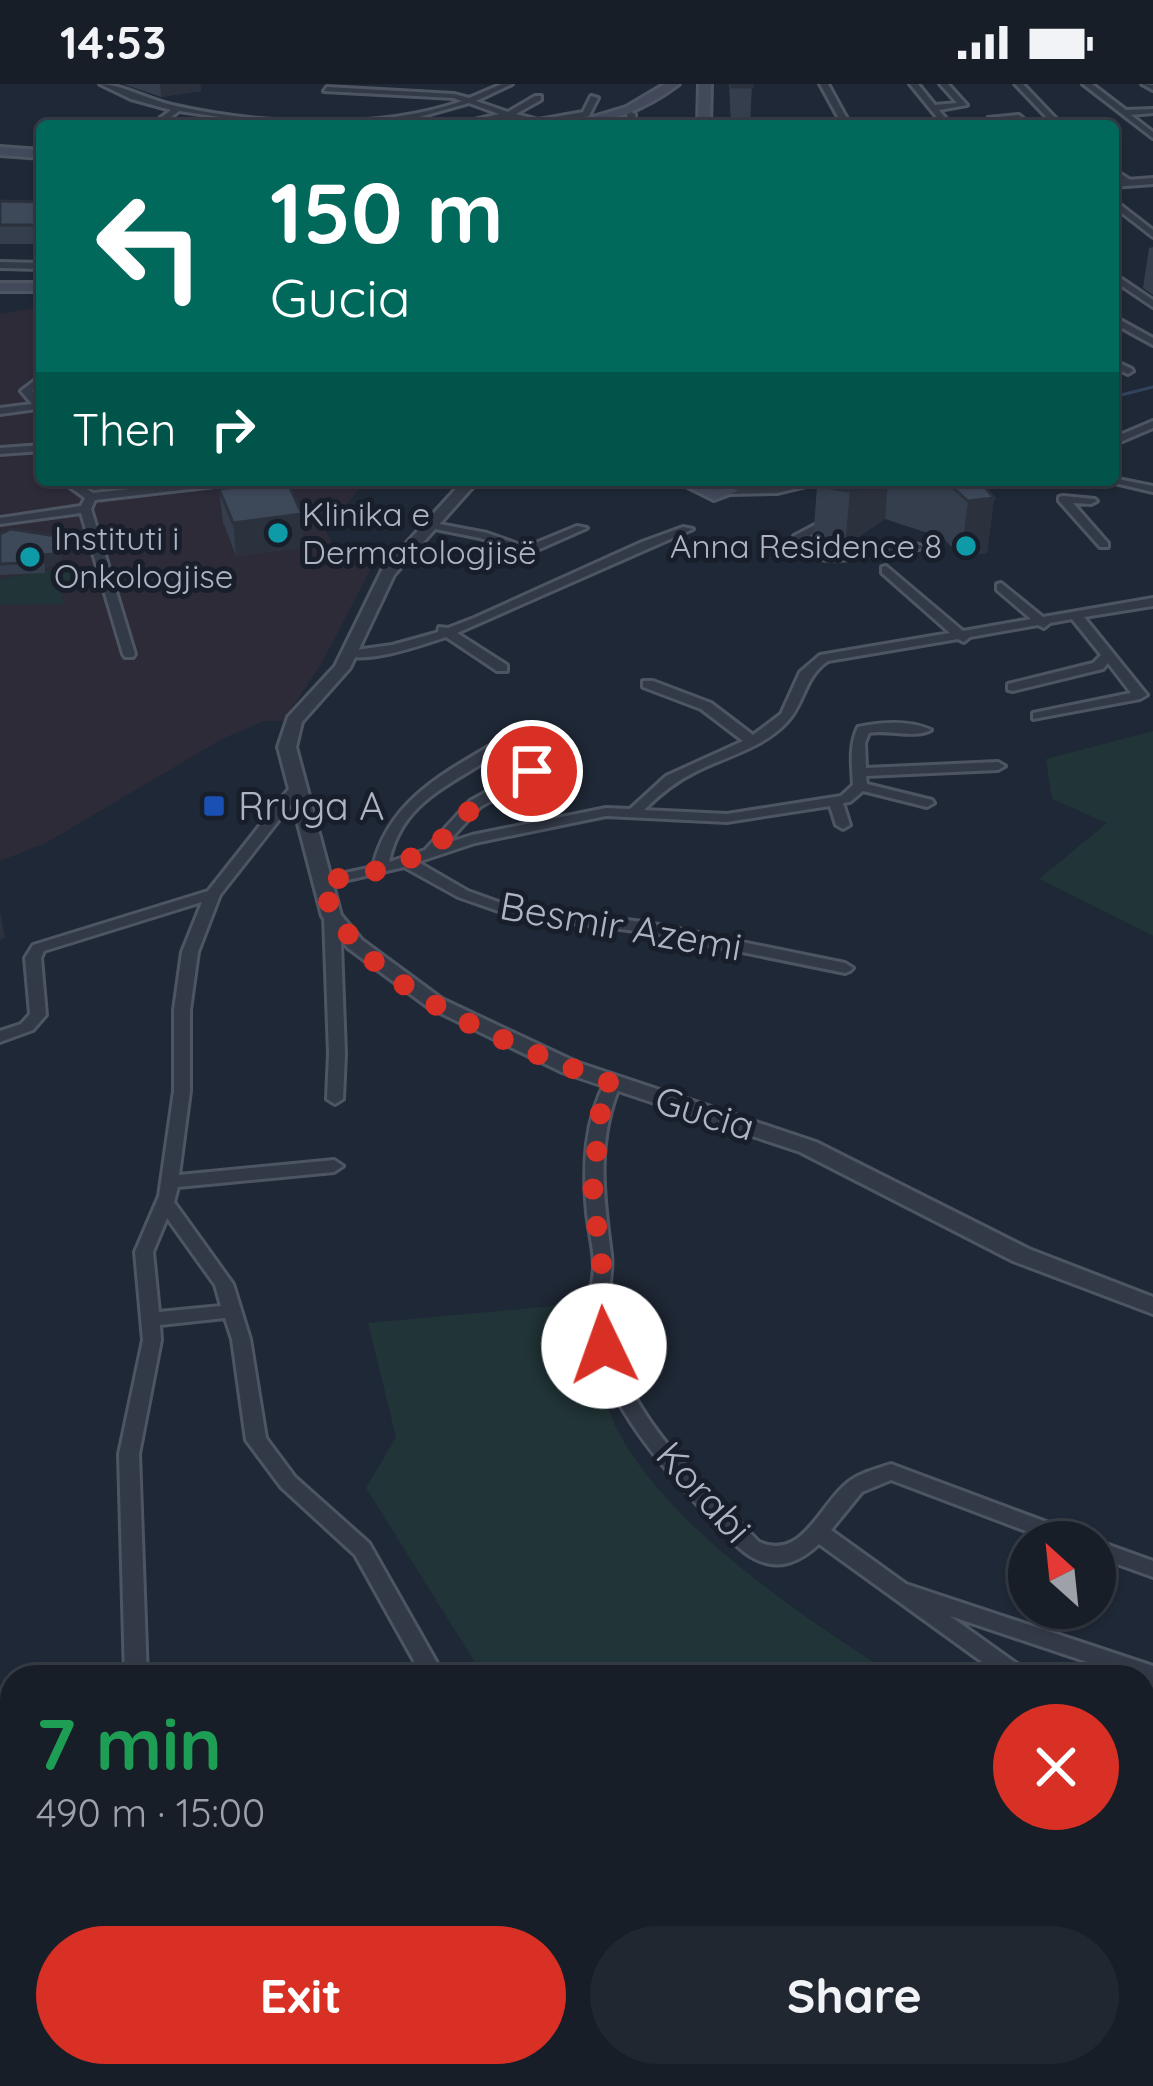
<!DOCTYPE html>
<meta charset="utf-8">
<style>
body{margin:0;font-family:Quicksand,sans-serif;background:#202730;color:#f1f3f6;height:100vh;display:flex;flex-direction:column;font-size:45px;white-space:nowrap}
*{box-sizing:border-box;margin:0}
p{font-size:39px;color:#9ea2a8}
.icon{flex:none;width:66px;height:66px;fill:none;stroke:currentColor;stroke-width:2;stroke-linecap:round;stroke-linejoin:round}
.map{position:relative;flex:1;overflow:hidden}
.details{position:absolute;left:0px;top:1581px;width:1155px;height:423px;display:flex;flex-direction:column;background:#171e28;border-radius:36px 36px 0 0;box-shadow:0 3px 9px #0004,0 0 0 3px #363c45}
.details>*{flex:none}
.banner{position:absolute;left:36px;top:36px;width:1083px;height:366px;border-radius:12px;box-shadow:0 3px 9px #0004,0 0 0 3px #363c45;background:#00695c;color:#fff;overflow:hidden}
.needle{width:78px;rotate:333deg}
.buttons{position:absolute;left:1008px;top:1437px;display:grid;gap:24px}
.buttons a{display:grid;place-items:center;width:108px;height:108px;border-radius:50%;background:#171e28;box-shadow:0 3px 9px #0004,0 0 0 3px #363c45;font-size:60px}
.pin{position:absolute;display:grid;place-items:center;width:102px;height:102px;color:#fff;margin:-51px;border:6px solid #fff;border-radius:50%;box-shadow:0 3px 12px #0007}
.me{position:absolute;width:132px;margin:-66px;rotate:357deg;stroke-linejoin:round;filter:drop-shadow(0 0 9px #0008)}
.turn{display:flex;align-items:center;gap:42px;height:252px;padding:0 36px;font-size:54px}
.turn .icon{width:156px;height:156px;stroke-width:2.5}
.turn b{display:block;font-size:84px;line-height:102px}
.then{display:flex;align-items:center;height:114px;padding:0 36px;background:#0003;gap:24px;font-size:45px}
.round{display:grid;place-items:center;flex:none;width:126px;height:126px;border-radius:63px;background:#202730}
.headline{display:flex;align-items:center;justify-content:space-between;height:204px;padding:0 36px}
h1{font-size:72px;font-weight:700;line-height:90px;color:#1e9e55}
.cta{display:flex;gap:24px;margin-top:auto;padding:24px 36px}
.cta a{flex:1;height:138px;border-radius:72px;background:#d93025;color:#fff;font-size:48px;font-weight:700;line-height:138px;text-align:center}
.cta a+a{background:#202730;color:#f1f3f6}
.status{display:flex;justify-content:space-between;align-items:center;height:84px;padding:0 60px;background:#171e28;direction:ltr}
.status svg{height:33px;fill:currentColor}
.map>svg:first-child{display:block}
.medical{fill:#2d2b38}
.green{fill:#213437}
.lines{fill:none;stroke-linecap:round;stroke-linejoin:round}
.stream{stroke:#32435e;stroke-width:3}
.minor-casing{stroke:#4d5562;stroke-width:6}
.tertiary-casing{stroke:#4d5562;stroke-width:6}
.secondary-casing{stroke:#4d5562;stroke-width:6}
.minor{fill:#333a47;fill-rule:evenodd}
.tertiary{fill:#333a47;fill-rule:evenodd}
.secondary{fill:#41495a;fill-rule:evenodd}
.wall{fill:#343e4d}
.shaded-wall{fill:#2b323e}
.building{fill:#3d4859;stroke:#2b323e;stroke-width:3}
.route{stroke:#d93025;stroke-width:21;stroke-dasharray:0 37.8}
.culture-dot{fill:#0f9aa8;stroke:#181f2b;stroke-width:4.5}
.transit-dot{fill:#1a4fb4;stroke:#181f2b;stroke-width:4.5}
.labels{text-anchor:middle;stroke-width:10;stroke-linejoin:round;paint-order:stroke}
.far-poi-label{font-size:33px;fill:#adb5c4;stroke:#181f2b;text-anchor:start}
.poi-label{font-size:39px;fill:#adb5c4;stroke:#181f2b;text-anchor:start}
.street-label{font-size:39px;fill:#adb5c4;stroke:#181f2b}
</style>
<div class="status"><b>14:53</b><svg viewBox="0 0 49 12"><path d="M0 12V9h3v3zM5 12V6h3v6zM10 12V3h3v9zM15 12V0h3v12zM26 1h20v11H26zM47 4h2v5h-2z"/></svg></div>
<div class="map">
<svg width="1153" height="2002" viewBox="0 0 1153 2002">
<rect width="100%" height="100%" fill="#1f2836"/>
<polygon class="medical" points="42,223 42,396 367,396 325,445 333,460 378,471 323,577 283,637 264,637 222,655 46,759 0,777 0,230"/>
<g class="green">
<polygon points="57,485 71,485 73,505 60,506 65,520 0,521 0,495"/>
<polygon points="1153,647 1153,852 1039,795 1107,739 1052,715 1046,675"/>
<path d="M575,1220C588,1260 598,1305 616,1343C665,1442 806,1535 897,1593H484L366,1404L396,1353L368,1239Z"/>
</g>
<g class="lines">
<polyline class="stream" points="1113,313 1153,303"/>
<defs>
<g id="minor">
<path d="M100,0C120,0 150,16 172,21C259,41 377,47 462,17L453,14L324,7L327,3L454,10L469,14L502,0H512L476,17L508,28L535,12H541V16L516,30L538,36L583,28L591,12L598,14L589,32L538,40L509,33L465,42H450L499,30L469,19L412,35L340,41H298L255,38L179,27L159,42H150L171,26L131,15Z"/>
<polygon points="820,0 828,0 851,42 843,42"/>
<polygon points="910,0 918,0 935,21 957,19 940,0 948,0 967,21 939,26 952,42 944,42"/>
<polygon points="1015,0 1023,0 1063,42 1055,42"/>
<polygon points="1083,0 1092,0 1126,26 1153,25 1153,29 1131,31 1153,48 1153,54"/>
<polygon points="1142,0 1153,1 1153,6"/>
<polygon points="631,28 635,30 636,42 628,42 627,30"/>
<polygon points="1019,31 1032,42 1023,42 1017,35 992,36 988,34"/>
<polygon points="1113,85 1132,97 1132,101 1126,101 1113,92"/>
<polygon points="1113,115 1153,146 1153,153 1113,122"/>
<polygon points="0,178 42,179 42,185 0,184"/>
<polygon points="1113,189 1153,216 1153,223 1113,196"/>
<polygon points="1113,232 1153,254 1153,261 1113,239"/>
<polygon points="1113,276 1132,285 1133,287 1128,290 1113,283"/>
<polygon points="42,291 42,299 32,307 42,319 42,328 37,325 0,330 0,324 32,320 21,307"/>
<polygon points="1153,337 1153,344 1113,361 1113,354"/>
<polygon points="42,361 42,367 0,370 0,364"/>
<polygon points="1113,394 1153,402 1153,408 1102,396 1113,396"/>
<polygon points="60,396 73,396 93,409 211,396 247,396 241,399 95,416 91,425 135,570 133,573 125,573 123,570 81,429 0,440 0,434 81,422 85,414"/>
<polygon points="809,396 831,396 777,409 730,410 724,407 730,404 777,403"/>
<polygon points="1063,412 1095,415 1097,417 1091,420 1073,419 1108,459 1108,463 1100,463 1059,417 1059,413"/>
<path d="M830,433L834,434V438L804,455L806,465C848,480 890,449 925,463C913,468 899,467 886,469C853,475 828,481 796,469L794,452Z"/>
<polygon points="429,438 487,449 526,463 577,442 587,444 526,471 480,454 425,443 423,441"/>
<path d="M683,443L693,445L457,549L507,581V587H497L446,553C419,562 367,580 343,571L349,567L392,561L432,550L438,548L439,543L448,544L474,534L642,458Z"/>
<path d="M886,482L963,547L1031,535L997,506V500L1001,499L1043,533L1153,514V522L1084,533L1147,611L1140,615L1033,635V629L1131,609L1108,579L1103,585L1013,607L1008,606V600L1093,579L1101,571L1072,535L1050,539L1044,544L1038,541L970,553L964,558L958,555L828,577C804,593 805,619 787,638C763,664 727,672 697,687C676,697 660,710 644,726L727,730L841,712L853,701C852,680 849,662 858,643C882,638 909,636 931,646C914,655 888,645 869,649L865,659L866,684L998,678L1005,682L998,686L866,692L867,700L932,716L934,719L927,723L863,707L850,718L843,719L850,741L843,745L836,741L830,722L727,738L606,732L475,759L418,778L468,807L515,824L644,838L845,879L853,884L850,887L845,889L644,848L513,832L458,813L404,783L322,802L315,798L317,795L373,783C388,717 444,689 498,657H508L510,660C463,698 403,710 389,778L425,766L470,717L561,667H571L573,670L480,723L447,759L472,751L606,724L630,725L666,692L743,657L701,625L643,603V597H653L711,619L753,651L781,630L800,588L820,571L950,549L882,489V483Z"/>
<path d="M297,700L304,704L220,811L198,868L190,926V1007L179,1091L334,1076L343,1082L334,1088L178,1103L174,1118L233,1200L250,1255L266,1354L295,1393L369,1459L445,1593H423L355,1471L281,1403L246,1356L232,1255L225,1234L160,1241L161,1256L139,1370L147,1593H125L119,1370L143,1256L135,1168L159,1112L174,1007V926L182,868L202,818L44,867L41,874L46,931L33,946L0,958V947L21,940L30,930L25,874L33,861L208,807L292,701ZM167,1134L215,1201L221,1222L159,1228L153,1168Z"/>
<polygon points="332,827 340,832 345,970 343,1015 335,1020 327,1015 329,970 324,832"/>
<path d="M613,994L621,999C596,1055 603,1111 611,1170C614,1195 603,1219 608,1243C626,1331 699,1397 759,1458C802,1477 819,1422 847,1399C859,1389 876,1385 891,1380L1084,1452L1087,1458H1055L891,1396L862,1408L831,1446L906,1500L1153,1582V1600L1143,1597V1593H1132L950,1532L1027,1587L1030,1593H1003L819,1460C806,1472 790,1483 771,1480C745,1476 730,1454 713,1437C661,1383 608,1322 590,1247C585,1225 593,1205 594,1183C594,1165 589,1147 587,1129C583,1083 584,1037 607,995Z"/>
<polygon points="1095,1456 1153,1477 1153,1493 1095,1472 1095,1458 1089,1458"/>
<polygon points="1143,1819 1153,1823 1153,1845 1143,1841"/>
<polygon points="30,1992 56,1992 52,2002 26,2002"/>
</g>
<g id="tertiary">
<polygon points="1153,94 1153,100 1113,103 1113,97"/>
<polygon points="464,396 479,396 394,491 350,584 302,638 296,663 341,831 362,856 442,915 576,978 816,1058 1029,1165 1153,1213 1153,1230 1013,1177 800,1068 562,988 428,923 348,864 322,832 278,663 288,633 335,582 382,486"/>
</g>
<g id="secondary">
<path d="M665,0H679C646,25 605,42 563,42L626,23Z"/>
<polygon points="699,0 711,0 710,42 698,42"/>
<polygon points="0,63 42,66 42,74 0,71"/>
<rect x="0" y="199" width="42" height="8"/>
<path d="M674,396C694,396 711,407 730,402L738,407L714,416Z"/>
</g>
</defs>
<use href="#minor" class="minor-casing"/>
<use href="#tertiary" class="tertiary-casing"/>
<use href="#secondary" class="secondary-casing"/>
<use href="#minor" class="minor"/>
<use href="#tertiary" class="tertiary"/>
<use href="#secondary" class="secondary"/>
</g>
<g class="wall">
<polygon points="123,0 200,0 201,7 161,13"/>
<polygon points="729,0 752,0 750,42 731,41"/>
<polygon points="0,117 42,118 42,171 39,171 38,160 0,160"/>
<polygon points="1153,163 1153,211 1143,204 1149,164"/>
<polygon points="828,396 979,396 994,414 987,469 961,473 943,454 885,435 845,462 813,457 817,402"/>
<polygon points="219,405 305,463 236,472 223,438"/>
<polygon points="0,450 63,480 45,483 45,489 0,491"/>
</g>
<g class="shaded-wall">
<polygon points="160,0 200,0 201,7 161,13"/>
<polygon points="866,396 888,396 885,435 845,462 850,407"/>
<polygon points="994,414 987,469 961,473 968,417"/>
<polygon points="302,430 305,463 236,472 233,439"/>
<polygon points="61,469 63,480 45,483 43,471"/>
<polygon points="0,828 5,854 0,856"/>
</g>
<g class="building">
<rect x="732" y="0" width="20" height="3"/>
<polygon points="0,117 42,118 42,141 0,141"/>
<polygon points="828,396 866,396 850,407 817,402"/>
<polygon points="938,396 979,396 994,414 968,417 949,400"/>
<polygon points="287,397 302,430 233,439 219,405"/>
<polygon points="11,445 56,452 61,469 43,471 43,478 0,480 0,450"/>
</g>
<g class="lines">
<path class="route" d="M532,687L475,721L432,766L380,786L322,798C346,902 522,965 613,1000L601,1023L592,1114L602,1174L596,1228L604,1262"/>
</g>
<g class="culture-dot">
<circle cx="278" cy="449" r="12"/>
<circle cx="966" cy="462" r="12"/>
<circle cx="30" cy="473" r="12"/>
</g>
<rect class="transit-dot" x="202" y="710" width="24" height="24" rx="6"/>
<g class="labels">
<g class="far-poi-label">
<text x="302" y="442">Klinika e<tspan x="302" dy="38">Dermatologjisë</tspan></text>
<text x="54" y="466">Instituti i<tspan x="54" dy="38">Onkologjise</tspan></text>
<text x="942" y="474" text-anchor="end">Anna Residence 8</text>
</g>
<g class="poi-label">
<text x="238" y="736">Rruga A</text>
</g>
<g class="street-label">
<text transform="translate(621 842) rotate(10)" y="14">Besmir Azemi</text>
<text transform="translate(705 1029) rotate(17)" y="14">Gucia</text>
<text transform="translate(704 1408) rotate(48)" y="14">Korabi</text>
</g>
</g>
</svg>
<div class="buttons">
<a><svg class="needle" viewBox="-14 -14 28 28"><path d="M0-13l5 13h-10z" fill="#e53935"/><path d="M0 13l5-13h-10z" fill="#9ea2a8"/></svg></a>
</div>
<div class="pin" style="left:532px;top:687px;background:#d93025"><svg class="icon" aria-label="arrive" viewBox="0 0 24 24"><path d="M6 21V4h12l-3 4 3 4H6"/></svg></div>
<svg class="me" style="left:604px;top:1262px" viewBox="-20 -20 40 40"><circle r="19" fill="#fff"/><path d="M0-13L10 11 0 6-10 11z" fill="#d93025"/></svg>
<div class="banner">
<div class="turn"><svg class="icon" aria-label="left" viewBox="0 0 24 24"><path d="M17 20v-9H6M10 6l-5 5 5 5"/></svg><div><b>150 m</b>Gucia</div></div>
<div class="then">Then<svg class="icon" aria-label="right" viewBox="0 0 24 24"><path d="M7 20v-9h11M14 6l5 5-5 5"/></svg></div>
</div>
<section class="details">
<div class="headline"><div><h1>7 min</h1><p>490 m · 15:00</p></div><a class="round" style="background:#d93025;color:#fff"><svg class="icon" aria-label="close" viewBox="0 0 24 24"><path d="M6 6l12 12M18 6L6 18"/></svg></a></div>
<div class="cta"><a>Exit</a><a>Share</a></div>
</section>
</div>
